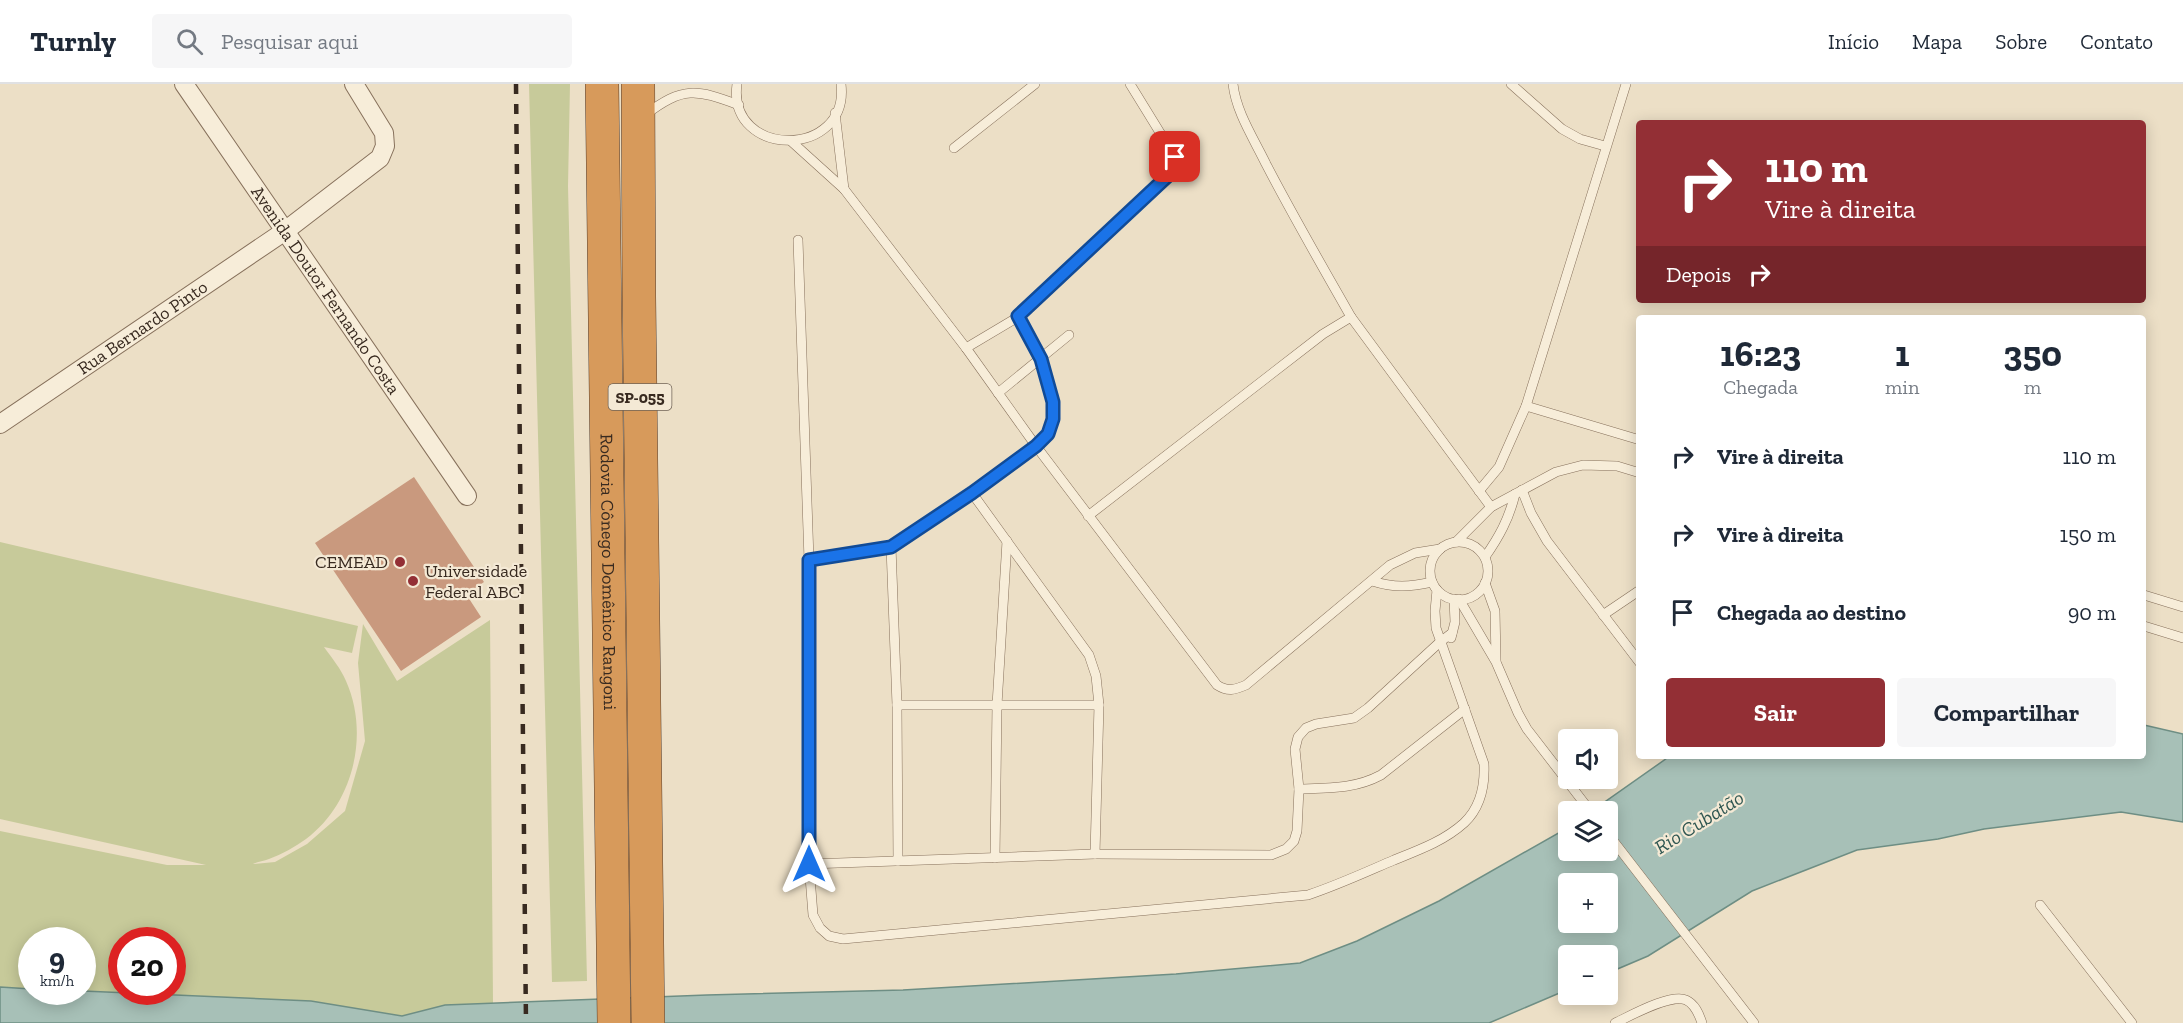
<!DOCTYPE html>
<html lang="pt">
<meta charset="utf-8">
<style>
body{margin:0;font-family:"Zilla Slab",serif;background:#f6f6f7;color:#1f2937;height:100vh;display:flex;flex-direction:column;font-size:22px;white-space:nowrap}
*{box-sizing:border-box;margin:0}
p{font-size:20px;color:#747a83}
.icon{flex:none;width:33px;height:33px;fill:none;stroke:currentColor;stroke-width:2;stroke-linecap:round;stroke-linejoin:round}
.map{position:relative;flex:1;overflow:hidden}
.panel{position:absolute;left:1636px;top:231px;width:510px;height:444px;display:flex;flex-direction:column;background:#fff;border-radius:6px;box-shadow:0 3px 15px #0003}
.panel>*{flex:none}
.banner{position:absolute;left:1636px;top:36px;width:510px;height:183px;border-radius:6px;box-shadow:0 3px 15px #0003;background:#932f35;color:#fff;overflow:hidden}
.fabs{position:absolute;left:1558px;top:645px;display:grid;gap:12px}
.fabs a{display:grid;place-items:center;width:60px;height:60px;border-radius:6px;background:#fff;box-shadow:0 3px 15px #0003;font-size:30px}
.speed{position:absolute;left:18px;top:843px;display:flex;gap:12px;font-size:30px;font-weight:700;text-align:center}
.speed>*{display:grid;place-content:center;width:78px;height:78px;border-radius:50%;background:#fff;box-shadow:0 3px 15px #0003;line-height:1}
.speed small{font-size:15px;font-weight:400}
.speed .limit{border:9px solid #d22;background:#fff;color:#111}
.pin{position:absolute;display:grid;place-items:center;width:51px;height:51px;color:#fff;margin:-26px;border-radius:12px;box-shadow:0 3px 9px #0006}
.me{position:absolute;width:66px;margin:-33px;rotate:0deg;stroke-linejoin:round;filter:drop-shadow(0 0 4px #0008)}
.turn{display:flex;align-items:center;gap:21px;height:126px;padding:0 30px;font-size:27px}
.turn .icon{width:78px;height:78px;stroke-width:2.5}
.turn b{display:block;font-size:42px;line-height:51px}
.then{display:flex;align-items:center;height:57px;padding:0 30px;background:#0003;gap:12px;font-size:22px}
.eta{display:flex;justify-content:space-evenly;align-items:center;height:102px;text-align:center}
.eta b{font-size:36px;font-weight:700;line-height:42px}
.primary-button{display:flex;gap:12px;margin-top:auto;padding:12px 30px}
.primary-button a{flex:1;height:69px;border-radius:6px;background:#932f35;color:#fff;font-size:24px;font-weight:700;line-height:69px;text-align:center}
.primary-button a+a{background:#f6f6f7;color:#1f2937}
ul{padding:0;list-style:none}
li{display:flex;align-items:center;gap:18px;height:78px;padding:0 30px}
li div{flex:1}
li b{display:block;font-size:22px}
li em{font-style:normal}
header{display:flex;align-items:center;gap:36px;box-sizing:border-box;height:84px;padding:0 30px;background:#fff;border-bottom:2px solid #e0e1e3}
header strong{font-size:28px}
nav{display:flex;gap:33px;margin-inline-start:auto;font-size:21px}
.search{width:420px;height:54px;background:#f6f6f7;display:flex;align-items:center;gap:15px;box-sizing:border-box;padding:0 21px;border-radius:6px;color:#747a83;font-size:22px}
.map>svg:first-child{display:block}
.green{fill:#c7ca9a;fill-rule:evenodd}
.water{fill:#a7c0b7;stroke:#6e8e84;stroke-width:1.5;fill-rule:evenodd}
.building{fill:#c9997e}
.lines{fill:none;stroke-linecap:round;stroke-linejoin:round}
.lane-casing{stroke:#87715c;stroke-width:10}
.street-casing{stroke:#87715c;stroke-width:20}
.highway-casing{stroke:#553f30;stroke-width:34}
.lane{stroke:#f7edd9;stroke-width:9}
.street{stroke:#f7edd9;stroke-width:18}
.highway{stroke:#d79a5b;stroke-width:33}
.rail{stroke:#382a20;stroke-width:4.5;stroke-dasharray:10 10;stroke-linecap:butt}
.route-casing{stroke:#114b97;stroke-width:15}
.route{stroke:#1a73e8;stroke-width:10}
.poi-dot{fill:#932f35;stroke:#f4e9d5;stroke-width:2}
.labels{text-anchor:middle;stroke-width:4.5;stroke-linejoin:round;paint-order:stroke}
.shield{fill:#f4e9d5;stroke:#706356;stroke-width:1.5}
.shield-label{font-size:16px;font-weight:bold;fill:#382a20}
.street-label{font-size:18px;fill:#382a20;stroke:#f4e9d5}
.poi-label{font-size:18px;fill:#382a20;stroke:#f4e9d5;text-anchor:end}
.water-label{font-size:20px;font-style:italic;fill:#305752;stroke:#f4e9d5}
</style>
<header>
<strong>Turnly</strong>
<div class="search"><svg class="icon" aria-label="search" viewBox="0 0 24 24"><circle cx="10" cy="10" r="6"/><path d="M15 15l6 6"/></svg>Pesquisar aqui</div>
<nav><a>Início</a><a>Mapa</a><a>Sobre</a><a>Contato</a></nav>
</header>
<div class="map">
<svg width="2183" height="939" viewBox="0 0 2183 939">
<rect width="100%" height="100%" fill="#ecdfc6"/>
<g class="green">
<polygon points="529,0 570,0 568,102 587,897 552,898"/>
<path d="M0,458L358,542L352,569L324,563C332,574 341,585 346,597C370,651 353,720 306,755C295,763 282,770 269,775C264,777 257,778 253,780L275,778L307,760L345,727L365,657L358,579L363,540L397,597L490,536L493,919L445,921L402,932L311,917L82,908V856H32L31,906L0,905V747L167,781H206L0,735ZM122,856H172V908H122Z"/>
</g>
<path class="water" d="M2144,641L2183,650V738L2121,728L1984,745L1938,755L1857,766L1752,807L1648,872L1608,889V872H1569V905L1489,939H0V903L31,905L32,908L83,907L311,917L402,932L445,921L707,911L903,906L1176,890L1300,879L1357,857L1439,817L1569,743V766H1608V728L1592,727L1670,672H2144ZM1569,800H1608V838H1569Z"/>
<polygon class="building" points="414,393 484,498 466,510 481,533 401,587 315,459"/>
<g class="lines">
<defs>
<g id="lane">
<path d="M737,0C727,75 850,75 841,0"/>
<path d="M1233,0C1236,28 1254,55 1266,80C1293,132 1322,182 1351,233"/>
<polyline points="1511,0 1562,45 1580,55 1605,62"/>
<polyline points="835,29 844,105"/>
<path d="M645,31C683,2 696,5 739,21"/>
<path d="M792,58L844,105L966,264L1036,362L1217,601C1228,608 1234,606 1246,601L1390,481L1415,469L1440,465"/>
<polyline points="954,64 1035,0"/>
<polyline points="798,156 809,476"/>
<path d="M1018,233C1033,261 1066,316 1048,349C1039,365 989,396 972,409L1089,571L1096,592L1099,621L1095,770L1271,771L1286,765L1294,757L1297,747L1299,705L1295,665L1298,653L1306,644L1316,640L1354,634L1368,624L1440,558L1452,549"/>
<polyline points="966,264 1018,233 1173,87 1175,73 1130,0"/>
<polyline points="998,309 1069,251"/>
<polyline points="1526,322 1640,356"/>
<polyline points="1522,406 1531,429 1547,457 1640,579"/>
<polyline points="1479,407 1499,383 1526,322 1626,0"/>
<path d="M972,409L891,463L809,476V780L813,831L820,844L829,852L843,855L1308,811C1338,801 1366,788 1394,776C1419,766 1444,757 1464,739C1481,723 1485,702 1484,680L1436,544L1435,527L1437,506"/>
<polyline points="1088,432 1323,250 1351,233 1491,423"/>
<polyline points="1456,458 1491,423 1556,388 1583,381 1617,382 1640,389"/>
<circle cx="1459" cy="487" r="29"/>
<polyline points="891,463 897,621 898,777"/>
<path d="M1485,473C1499,453 1509,435 1515,410"/>
<path d="M1372,497C1394,504 1410,503 1432,498"/>
<polyline points="1485,499 1495,527 1496,576"/>
<polyline points="2144,511 2183,523"/>
<polyline points="1459,515 1496,578 1518,629 1527,645 1591,728"/>
<polyline points="1603,531 1640,506"/>
<polyline points="2144,542 2183,554"/>
<polyline points="1451,554 1455,538 1454,515"/>
<polyline points="897,621 1099,621"/>
<path d="M1299,705C1329,704 1355,705 1381,691L1465,625"/>
<polyline points="1608,750 1754,939"/>
<polyline points="995,774 997,621 1007,457"/>
<polyline points="809,780 1095,770"/>
<polyline points="2040,821 2132,939"/>
<path d="M1615,939C1630,932 1671,909 1686,916C1695,920 1699,930 1702,939"/>
</g>
<g id="street">
<path id="s1" d="M184,0L467,412"/>
<path id="s2" d="M0,340L285,147L380,74L385,62L384,49L354,0"/>
</g>
<g id="highway">
<path id="s3" d="M602,0L614,939"/>
<polyline points="638,0 639,212 648,939"/>
</g>
</defs>
<use href="#lane" class="lane-casing"/>
<use href="#street" class="street-casing"/>
<use href="#highway" class="highway-casing"/>
<use href="#lane" class="lane"/>
<use href="#street" class="street"/>
<use href="#highway" class="highway"/>
<polyline class="rail" points="516,0 526,939"/>
</g>
<g class="lines">
<defs>
<polyline id="route" points="809,780 809,476 891,463 972,409 1036,362 1048,350 1053,335 1053,318 1041,275 1018,232 1173,87 1175,73"/>
</defs>
<use href="#route" class="route-casing"/>
<use href="#route" class="route"/>
</g>
<g class="poi-dot">
<circle cx="400" cy="478" r="6"/>
<circle cx="413" cy="497" r="6"/>
</g>
<g class="labels">
<rect class="shield" x="608.5" y="300" width="63" height="26" rx="4.5"/>
<g class="shield-label">
<text x="640" y="319">SP-055</text>
</g>
<g class="street-label">
<text dy="6" stroke="none"><textPath href="#s1" startOffset="250">Avenida Doutor Fernando Costa</textPath></text>
<text dy="6" stroke="none"><textPath href="#s2" startOffset="172">Rua Bernardo Pinto</textPath></text>
<text dy="6" stroke="none"><textPath href="#s3" startOffset="488">Rodovia Cônego Domênico Rangoni</textPath></text>
</g>
<g class="poi-label">
<text x="388" y="484">CEMEAD</text>
<text x="425" y="493" text-anchor="start">Universidade<tspan x="425" dy="21">Federal ABC</tspan></text>
</g>
<g class="water-label">
<text transform="translate(1699 738) rotate(-32)" y="7">Rio Cubatão</text>
</g>
</g>
</svg>
<div class="fabs">
<a><svg class="icon" aria-label="sound" viewBox="0 0 24 24"><path d="M4 9h4l5-4v14l-5-4H4zM17 9q2 3 0 6"/></svg></a>
<a><svg class="icon" aria-label="layers" viewBox="0 0 24 24"><path d="M12 4l9 5-9 5-9-5zM3 14l9 5 9-5"/></svg></a>
<a>+</a>
<a>−</a>
</div>
<div class="speed"><div>9<small>km/h</small></div><div class="limit">20</div></div>
<div class="pin" style="left:1175px;top:73px;background:#d93025"><svg class="icon" aria-label="arrive" viewBox="0 0 24 24"><path d="M6 21V4h12l-3 4 3 4H6"/></svg></div>
<svg class="me" style="left:809px;top:780px" viewBox="-20 -20 40 40"><path d="M0-17L14 15 0 8-14 15z" fill="#1a73e8" stroke="#fff" stroke-width="4"/></svg>
<div class="banner">
<div class="turn"><svg class="icon" aria-label="right" viewBox="0 0 24 24"><path d="M7 20v-9h11M14 6l5 5-5 5"/></svg><div><b>110 m</b>Vire à direita</div></div>
<div class="then">Depois<svg class="icon" aria-label="right" viewBox="0 0 24 24"><path d="M7 20v-9h11M14 6l5 5-5 5"/></svg></div>
</div>
<section class="panel">
<div class="eta">
<div><b>16:23</b><p>Chegada</p></div>
<div><b>1</b><p>min</p></div>
<div><b>350</b><p>m</p></div>
</div>
<ul>
<li><svg class="icon" aria-label="right" viewBox="0 0 24 24"><path d="M7 20v-9h11M14 6l5 5-5 5"/></svg><div><b>Vire à direita</b></div><em>110 m</em></li>
<li><svg class="icon" aria-label="right" viewBox="0 0 24 24"><path d="M7 20v-9h11M14 6l5 5-5 5"/></svg><div><b>Vire à direita</b></div><em>150 m</em></li>
<li><svg class="icon" aria-label="arrive" viewBox="0 0 24 24"><path d="M6 21V4h12l-3 4 3 4H6"/></svg><div><b>Chegada ao destino</b></div><em>90 m</em></li>
</ul>
<div class="primary-button"><a>Sair</a><a>Compartilhar</a></div>
</section>
</div>
